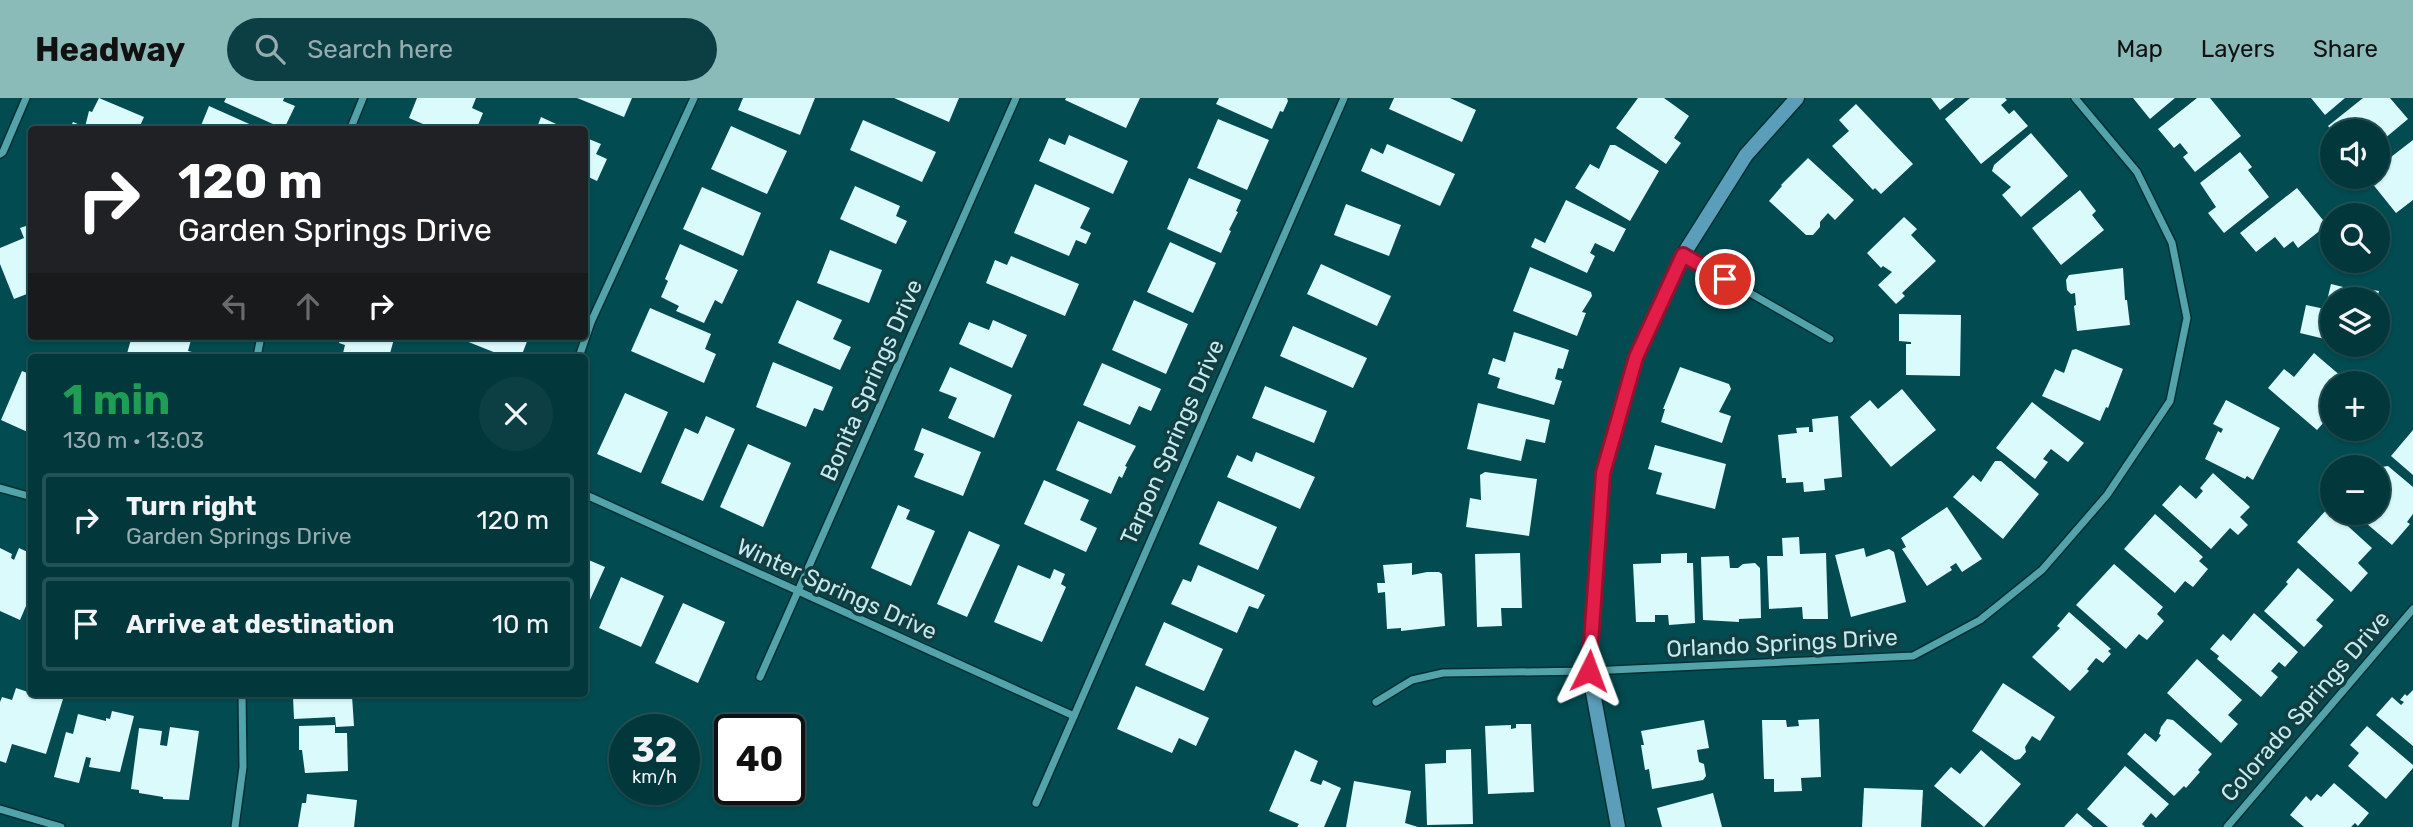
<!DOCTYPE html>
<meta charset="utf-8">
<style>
body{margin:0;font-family:Rubik,sans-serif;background:#0c3f43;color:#f1f3f6;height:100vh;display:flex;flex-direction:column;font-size:26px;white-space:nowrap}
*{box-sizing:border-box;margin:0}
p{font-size:23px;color:#96acaf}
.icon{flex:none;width:38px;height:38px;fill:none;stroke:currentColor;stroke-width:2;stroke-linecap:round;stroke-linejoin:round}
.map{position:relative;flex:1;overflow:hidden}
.sheet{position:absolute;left:28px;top:256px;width:560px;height:343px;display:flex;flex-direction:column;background:#02383c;border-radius:7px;box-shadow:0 2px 5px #0004,0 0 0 2px #235256}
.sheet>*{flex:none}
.hud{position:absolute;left:28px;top:28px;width:560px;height:214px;border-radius:7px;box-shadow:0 2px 5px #0004,0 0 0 2px #235256;background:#202124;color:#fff;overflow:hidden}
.tools{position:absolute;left:2320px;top:21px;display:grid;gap:14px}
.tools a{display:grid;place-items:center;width:70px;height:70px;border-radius:50%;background:#02383c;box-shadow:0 2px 5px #0004,0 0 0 2px #235256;font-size:35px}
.speed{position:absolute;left:609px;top:616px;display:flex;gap:14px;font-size:35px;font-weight:700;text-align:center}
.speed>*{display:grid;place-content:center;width:91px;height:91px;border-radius:50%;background:#02383c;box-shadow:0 2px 5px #0004,0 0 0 2px #235256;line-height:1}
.speed small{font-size:18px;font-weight:400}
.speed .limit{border:4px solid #111;border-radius:10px;background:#fff;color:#111}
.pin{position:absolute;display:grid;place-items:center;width:60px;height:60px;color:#fff;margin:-30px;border:4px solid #fff;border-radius:50%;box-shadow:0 2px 7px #0007}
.me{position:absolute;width:77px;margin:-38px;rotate:3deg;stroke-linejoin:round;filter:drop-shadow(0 0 5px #0008)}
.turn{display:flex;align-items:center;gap:24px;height:147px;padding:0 35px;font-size:32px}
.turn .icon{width:91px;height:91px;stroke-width:2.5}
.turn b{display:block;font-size:49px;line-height:60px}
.lanes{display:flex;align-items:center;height:66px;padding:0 35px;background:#0003;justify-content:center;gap:35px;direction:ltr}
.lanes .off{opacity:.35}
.round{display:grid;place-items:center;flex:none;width:74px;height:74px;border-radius:37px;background:#0c3f43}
.summary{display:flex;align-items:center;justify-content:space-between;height:119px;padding:0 35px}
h1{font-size:42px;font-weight:700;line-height:52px;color:#1e9e55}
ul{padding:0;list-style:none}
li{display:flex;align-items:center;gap:21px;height:94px;margin:0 14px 10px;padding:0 21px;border:4px solid #235256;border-radius:7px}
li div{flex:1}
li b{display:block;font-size:26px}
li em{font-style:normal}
header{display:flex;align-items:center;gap:42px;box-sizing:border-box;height:98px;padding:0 35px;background:#8bbbb9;color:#111}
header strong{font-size:33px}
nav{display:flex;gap:38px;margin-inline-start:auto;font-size:24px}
.search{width:490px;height:63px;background:#0c3f43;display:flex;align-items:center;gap:18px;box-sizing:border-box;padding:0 24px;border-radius:38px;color:#96acaf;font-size:26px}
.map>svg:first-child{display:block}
.building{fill:#dbfafc}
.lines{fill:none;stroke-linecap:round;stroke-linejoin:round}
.street-casing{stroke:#002f32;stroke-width:10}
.secondary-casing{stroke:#002f32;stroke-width:17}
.street{stroke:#53a3aa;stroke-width:7}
.secondary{stroke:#5a9eb9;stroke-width:14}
.route-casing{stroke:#92132f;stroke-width:18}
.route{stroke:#e11d48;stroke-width:12}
.labels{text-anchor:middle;stroke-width:7;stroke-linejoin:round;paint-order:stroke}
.street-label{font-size:23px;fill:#c5ebee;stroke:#123e42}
</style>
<header>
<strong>Headway</strong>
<div class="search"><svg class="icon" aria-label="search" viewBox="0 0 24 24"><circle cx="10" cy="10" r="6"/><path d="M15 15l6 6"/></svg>Search here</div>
<nav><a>Map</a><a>Layers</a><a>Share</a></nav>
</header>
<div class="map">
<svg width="2413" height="729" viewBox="0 0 2413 729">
<rect width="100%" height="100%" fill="#024b50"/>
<g class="building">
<polygon points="99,0 144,19 138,32 69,32 73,24 85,29 89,13 92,14"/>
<polygon points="226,0 284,0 283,3 295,8 284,31 224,4"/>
<polygon points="417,0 476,0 472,10 483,15 476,32 437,32 409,20"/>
<polygon points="577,0 632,0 624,19"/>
<polygon points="743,0 815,0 800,37 738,12"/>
<polygon points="894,0 959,0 949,24"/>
<polygon points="1066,0 1140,0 1126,30 1065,2"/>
<polygon points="1219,0 1287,0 1288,3 1283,14 1280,13 1272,31 1216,6"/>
<polygon points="1394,0 1450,0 1476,12 1462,44 1389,11"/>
<polygon points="1638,0 1664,0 1689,18 1674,40 1681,45 1666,66 1616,30"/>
<polygon points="1931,0 1955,0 1940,12"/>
<polygon points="1970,0 2005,0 2007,2 2001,7 2009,16 2014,12 2028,28 1981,66 1945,21"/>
<polygon points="2133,0 2175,0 2150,21"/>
<polygon points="2197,0 2210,0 2241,38 2195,74 2183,59 2188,55 2180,45 2174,50 2158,31"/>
<polygon points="2311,0 2345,0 2325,17"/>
<polygon points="2363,0 2390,0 2408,21 2378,46 2378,33 2332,33 2328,28"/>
<polygon points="1856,6 1913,66 1881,96 1875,90 1873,92 1832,48 1849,33 1839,22"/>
<polygon points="209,8 263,32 200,30"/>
<polygon points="541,19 569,32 536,32"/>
<polygon points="1218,21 1269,42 1247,92 1197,70"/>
<polygon points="863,22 936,54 922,84 850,52"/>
<polygon points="731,28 787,53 767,96 711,71"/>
<polygon points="2031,35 2068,78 2021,119 2002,97 2011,89 1992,73 1994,67"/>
<polygon points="1069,37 1128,63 1113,96 1039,63 1049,40 1065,47"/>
<polygon points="584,39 601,46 596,56 607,61 597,83 584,77"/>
<polygon points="2413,42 2413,102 2396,115 2367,79 2378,79 2378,69"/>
<polygon points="1387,46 1455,76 1440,108 1361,73 1371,50 1383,56"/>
<polygon points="1610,47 1615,47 1659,73 1630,123 1575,90 1590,66 1599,71"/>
<polygon points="2240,54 2252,69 2248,72 2269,99 2224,135 2208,115 2216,109 2200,85"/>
<polygon points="1808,60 1854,102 1835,122 1828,115 1820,124 1820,129 1813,137 1806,137 1769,103 1782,88 1781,87"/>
<polygon points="1189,80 1241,102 1236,113 1238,114 1229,132 1231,133 1221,155 1167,131"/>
<polygon points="1035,86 1090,110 1080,130 1091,135 1086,146 1076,142 1069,158 1014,135"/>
<polygon points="855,88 900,108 896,118 907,123 896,146 840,121"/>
<polygon points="702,89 761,115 743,158 683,131"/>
<polygon points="2297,90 2327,127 2298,150 2293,143 2284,150 2275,139 2256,154 2240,135"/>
<polygon points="2080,92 2096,113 2092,117 2104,132 2061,167 2032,130"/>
<polygon points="1566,102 1626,131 1614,154 1595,145 1590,155 1595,158 1587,175 1531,149 1535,140 1545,145"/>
<polygon points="1346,106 1401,127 1389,158 1334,137"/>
<polygon points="1904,119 1917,131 1911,137 1936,163 1902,195 1905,198 1896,206 1878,187 1892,174 1883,168 1881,170 1867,155"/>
<polygon points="32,126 32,194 14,201 0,166 0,150 24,140 20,130"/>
<polygon points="1170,144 1216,165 1193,215 1147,194"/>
<polygon points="680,146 738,172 722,206 715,202 704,225 676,213 679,208 661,199 668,183 665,181"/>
<polygon points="830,152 882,172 869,205 817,185"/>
<polygon points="1011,158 1079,186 1065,218 986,185 995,162 1007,167"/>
<polygon points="1321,166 1391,198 1377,228 1307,196"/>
<polygon points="1530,169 1591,194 1592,198 1582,214 1586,215 1577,238 1513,213"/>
<polygon points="2123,170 2125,202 2127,202 2130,227 2077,233 2074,208 2076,207 2075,195 2071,196 2067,192 2066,182 2069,177"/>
<polygon points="2331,186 2372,196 2373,192 2379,193 2377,201 2333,201 2333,243 2300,235 2306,207 2325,211"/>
<polygon points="797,202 842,222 833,241 851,249 840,272 778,245"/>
<polygon points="1134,202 1188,226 1166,276 1112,252"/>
<polygon points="650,210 711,236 705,251 716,256 704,285 631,253"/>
<polygon points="1899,216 1961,217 1960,278 1906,277 1906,246 1911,246 1911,244 1899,243"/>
<polygon points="993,222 1027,237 1012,270 959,246 969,224 989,232"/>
<polygon points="1293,228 1367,260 1353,290 1280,258"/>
<polygon points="1514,234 1569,252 1563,271 1558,270 1555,281 1562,283 1554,307 1497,290 1500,280 1488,276 1493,260 1505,264"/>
<polygon points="132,238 192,238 188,253 200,256 199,259 126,259"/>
<polygon points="341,238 385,238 394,241 389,259 342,259 345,247 339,245"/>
<polygon points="462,238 522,238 528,241 521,259 506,259 461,241"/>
<polygon points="2076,251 2123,271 2108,310 2106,309 2100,323 2042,298 2055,271 2064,275 2072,252"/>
<polygon points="2314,255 2349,285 2333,285 2333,314 2317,332 2268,290 2284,271 2294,279"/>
<polygon points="773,264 833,289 823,313 814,310 806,329 756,309"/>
<polygon points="1102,265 1161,291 1151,313 1139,308 1130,327 1083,307"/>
<polygon points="950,269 1012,297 994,340 948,320 957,300 939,293"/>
<polygon points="1680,269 1729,286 1731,291 1719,314 1731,318 1722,345 1661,324 1665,311 1663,311"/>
<polygon points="22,273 32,277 32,336 1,322"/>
<polygon points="1265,288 1327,313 1314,345 1252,320"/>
<polygon points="1902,291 1936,332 1891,369 1850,319 1870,302 1878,311"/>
<polygon points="625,295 668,314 641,375 597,356"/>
<polygon points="2226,302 2280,330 2253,382 2247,378 2245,381 2205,361 2218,333 2221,335 2223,331 2213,326"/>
<polygon points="2032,304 2084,345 2068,364 2051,351 2043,361 2048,364 2035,381 1996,350"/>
<polygon points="1478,305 1550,322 1545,345 1526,341 1521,363 1467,351"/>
<polygon points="706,318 735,331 703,403 661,385 685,330 698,336"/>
<polygon points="1838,318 1842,379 1824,381 1825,392 1804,394 1803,384 1786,385 1786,380 1782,380 1778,337 1797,335 1796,330 1809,329 1809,334 1813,334 1812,321"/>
<polygon points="1078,323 1136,348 1125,368 1127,369 1122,380 1119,378 1111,396 1056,372"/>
<polygon points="922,330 981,354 963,398 914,379 924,356 914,352"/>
<polygon points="2413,332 2413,377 2391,358"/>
<polygon points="748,346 791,365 763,429 720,409"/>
<polygon points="1655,347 1726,366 1715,411 1656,396 1662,375 1648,371"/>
<polygon points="1256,354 1315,379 1300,411 1227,379 1237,357 1252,364"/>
<polygon points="1995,363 2001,363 2039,396 2003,441 1953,399 1973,377 1981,384"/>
<polygon points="2388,368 2413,389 2413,416 2407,424 2410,426 2392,447 2354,415 2378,415 2378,373 2381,369"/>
<polygon points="1485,374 1537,381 1529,438 1466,429 1470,400 1481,402 1480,377"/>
<polygon points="2213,375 2250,409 2240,419 2248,427 2238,437 2230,430 2211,451 2162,407 2180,387 2196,401 2203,393 2200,390"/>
<polygon points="1044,382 1089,402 1080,422 1097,430 1086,454 1024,426"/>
<polygon points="1218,403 1277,429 1258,472 1199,446"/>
<polygon points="898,407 910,412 906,421 935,433 911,488 871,470"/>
<polygon points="1947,409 1982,461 1962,474 1956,465 1950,469 1952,472 1927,488 1902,451 1906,449 1901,440"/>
<polygon points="2328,410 2372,450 2358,465 2368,475 2351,494 2297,444"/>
<polygon points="2155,416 2203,459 2199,463 2208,471 2193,489 2185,483 2175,495 2124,451"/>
<polygon points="969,433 1000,447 967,519 937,506"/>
<polygon points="1799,439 1800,456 1826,455 1828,521 1803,521 1802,509 1769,511 1767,458 1783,458 1782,440"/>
<polygon points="0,450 12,456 11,460 14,462 19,450 32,456 32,494 20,522 0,513"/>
<polygon points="1864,450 1866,459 1889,451 1894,454 1906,504 1851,519 1835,457"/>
<polygon points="1520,455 1522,510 1501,510 1502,528 1477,529 1475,456"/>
<polygon points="1687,455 1687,465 1693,465 1695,525 1669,527 1668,517 1655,517 1655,524 1636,524 1633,466 1661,465 1661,456"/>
<polygon points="1729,458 1730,470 1738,470 1743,466 1755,465 1760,470 1761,520 1739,521 1739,524 1703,522 1701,459"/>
<polygon points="584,460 605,469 584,515"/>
<polygon points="1412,465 1412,477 1427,474 1439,474 1442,476 1445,528 1401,533 1401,530 1387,531 1385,494 1378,495 1377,485 1385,485 1383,467"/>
<polygon points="2114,466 2163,509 2157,516 2164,523 2147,542 2139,536 2126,551 2076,507"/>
<polygon points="1018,467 1050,481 1054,471 1065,476 1061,486 1066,489 1042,544 994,524"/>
<polygon points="1198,467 1265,497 1258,511 1249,508 1237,535 1171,506 1183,481 1191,484"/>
<polygon points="2298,470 2334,502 2316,522 2323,528 2304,549 2264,513 2288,486 2286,484"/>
<polygon points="621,479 664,498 641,549 599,530"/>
<polygon points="683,505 725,524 698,585 655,565"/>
<polygon points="2069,514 2111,551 2108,553 2111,556 2103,565 2096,560 2087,571 2089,573 2070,593 2032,559 2060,530 2057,528"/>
<polygon points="2254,515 2298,554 2285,569 2279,564 2271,573 2278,579 2261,599 2217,561 2219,558 2210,551 2223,536 2231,543"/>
<polygon points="1164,524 1223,551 1204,593 1145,567"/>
<polygon points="2197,561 2242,602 2228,617 2238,626 2221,645 2167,595"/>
<polygon points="2003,585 2055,619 2040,643 2032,638 2025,649 2026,654 2020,661 2015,662 1972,633"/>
<polygon points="1136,588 1209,620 1196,648 1179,640 1172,655 1117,631"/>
<polygon points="16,590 43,599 44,596 63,601 46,656 12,646 6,665 0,663 0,604 2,599 12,602"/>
<polygon points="2413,592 2413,648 2376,617 2392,599 2401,607 2404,604 2400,602 2405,596 2407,598"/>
<polygon points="305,595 361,595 361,597 352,598 354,628 336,629 335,619 294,621 293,599 305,598"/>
<polygon points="112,613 134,618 120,674 89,669 91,660 86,659 79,685 54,679 66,634 73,636 78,616 106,623 106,620 110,621"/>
<polygon points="1819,621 1821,679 1801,680 1802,693 1774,694 1774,681 1764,681 1762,622 1786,622 1787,629 1799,628 1798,622"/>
<polygon points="2167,621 2173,622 2212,656 2198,672 2200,674 2186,690 2184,688 2174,698 2127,656 2145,635 2156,644 2161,637 2159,636 2161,629"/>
<polygon points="1704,622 1709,650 1697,652 1699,664 1704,666 1706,678 1703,682 1652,691 1649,671 1645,672 1641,647 1644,647 1641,633"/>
<polygon points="1516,626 1531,626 1534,694 1488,696 1485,628 1511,627 1511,631 1516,630"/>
<polygon points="335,627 335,635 347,635 348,673 305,675 302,652 299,652 299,628"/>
<polygon points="2367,628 2413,667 2413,670 2386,701 2348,668 2359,655 2350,647"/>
<polygon points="170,629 199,633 189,702 163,701 163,699 139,695 139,692 131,691 139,630 162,633 160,647 167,648"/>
<polygon points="1471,651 1473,726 1427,727 1425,666 1446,665 1446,652"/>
<polygon points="1295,652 1318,663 1310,683 1321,687 1323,682 1341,690 1324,729 1297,729 1299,726 1269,713"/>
<polygon points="1981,652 2021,686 1984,729 1934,688 1951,669 1960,676"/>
<polygon points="2125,668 2169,706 2156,720 2151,715 2142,726 2145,729 2108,729 2087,711"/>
<polygon points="1354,683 1411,693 1405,725 1418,729 1346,729"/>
<polygon points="2334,685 2369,715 2358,728 2355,725 2351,729 2304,729 2290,717 2306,698 2311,703 2317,696 2321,699"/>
<polygon points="1864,690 1923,692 1921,729 1862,729"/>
<polygon points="1713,695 1722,729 1662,729 1657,710"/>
<polygon points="307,696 357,702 354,729 298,729 302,705 306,705"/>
<polygon points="2077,715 2093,729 2064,729"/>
</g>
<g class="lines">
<defs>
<g id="street">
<polyline points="350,32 363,0"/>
<polyline points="0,56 3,54 26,0"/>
<polyline points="1684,157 1830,241"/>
<polyline points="257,259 261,238"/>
<polyline points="579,259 591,224 694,0"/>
<polyline points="0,390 32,399"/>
<polyline points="584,396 1074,618"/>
<polyline points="760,579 1016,0"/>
<polyline points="1376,604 1412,582 1443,575 1589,573 1913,558 1980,522 2042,472 2107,397 2170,303 2187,220 2172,145 2137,74 2075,0"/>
<polyline points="1036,705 1344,0"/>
<polyline points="0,711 61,729"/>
<polyline points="235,729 243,669 242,595"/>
<polyline points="2227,729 2413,511"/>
</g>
<polyline id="secondary" points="1618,729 1589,573 1603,375 1636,259 1683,157 1746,57 1797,0"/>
</defs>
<use href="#street" class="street-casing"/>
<use href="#secondary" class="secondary-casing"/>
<use href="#street" class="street"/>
<use href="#secondary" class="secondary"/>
</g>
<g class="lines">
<defs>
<polyline id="route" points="1589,573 1603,375 1636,259 1683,157 1725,181"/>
</defs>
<use href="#route" class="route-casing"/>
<use href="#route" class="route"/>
</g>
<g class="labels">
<g class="street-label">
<text transform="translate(871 282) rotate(-66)" y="8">Bonita Springs Drive</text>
<text transform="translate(1172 344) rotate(-66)" y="8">Tarpon Springs Drive</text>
<text transform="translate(837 491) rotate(24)" y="8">Winter Springs Drive</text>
<text transform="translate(1782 545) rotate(-3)" y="8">Orlando Springs Drive</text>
<text transform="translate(2305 608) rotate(-49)" y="8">Colorado Springs Drive</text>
</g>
</g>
</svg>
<div class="tools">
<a><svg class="icon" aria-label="sound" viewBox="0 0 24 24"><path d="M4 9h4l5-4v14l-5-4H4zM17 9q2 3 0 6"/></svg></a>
<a><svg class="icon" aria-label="search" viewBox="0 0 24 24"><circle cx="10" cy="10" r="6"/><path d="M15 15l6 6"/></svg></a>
<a><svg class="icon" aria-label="layers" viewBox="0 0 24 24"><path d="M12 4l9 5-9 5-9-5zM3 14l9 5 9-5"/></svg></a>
<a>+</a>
<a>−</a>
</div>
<div class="speed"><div>32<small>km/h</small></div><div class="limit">40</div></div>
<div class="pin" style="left:1725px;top:181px;background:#d93025"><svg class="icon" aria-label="arrive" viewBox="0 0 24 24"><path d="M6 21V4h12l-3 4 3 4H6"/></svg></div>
<svg class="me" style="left:1589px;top:573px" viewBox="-20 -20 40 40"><path d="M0-17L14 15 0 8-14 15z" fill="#e11d48" stroke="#fff" stroke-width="4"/></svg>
<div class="hud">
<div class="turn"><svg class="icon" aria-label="right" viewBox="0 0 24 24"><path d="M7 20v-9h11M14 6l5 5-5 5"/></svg><div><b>120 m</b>Garden Springs Drive</div></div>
<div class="lanes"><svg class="icon off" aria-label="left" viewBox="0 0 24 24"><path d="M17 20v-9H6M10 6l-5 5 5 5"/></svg><svg class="icon off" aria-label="ahead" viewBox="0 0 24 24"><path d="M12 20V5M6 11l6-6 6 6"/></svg><svg class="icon" aria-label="right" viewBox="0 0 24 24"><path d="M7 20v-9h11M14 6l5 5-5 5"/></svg></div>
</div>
<section class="sheet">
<div class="summary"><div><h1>1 min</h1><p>130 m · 13:03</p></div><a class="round"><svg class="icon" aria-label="close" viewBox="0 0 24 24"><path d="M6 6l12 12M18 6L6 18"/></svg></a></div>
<ul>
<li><svg class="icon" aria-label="right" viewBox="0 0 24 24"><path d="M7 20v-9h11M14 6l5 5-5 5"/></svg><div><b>Turn right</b><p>Garden Springs Drive</p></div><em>120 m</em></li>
<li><svg class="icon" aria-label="arrive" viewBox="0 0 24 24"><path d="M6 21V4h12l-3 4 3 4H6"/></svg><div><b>Arrive at destination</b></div><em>10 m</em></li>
</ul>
</section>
</div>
